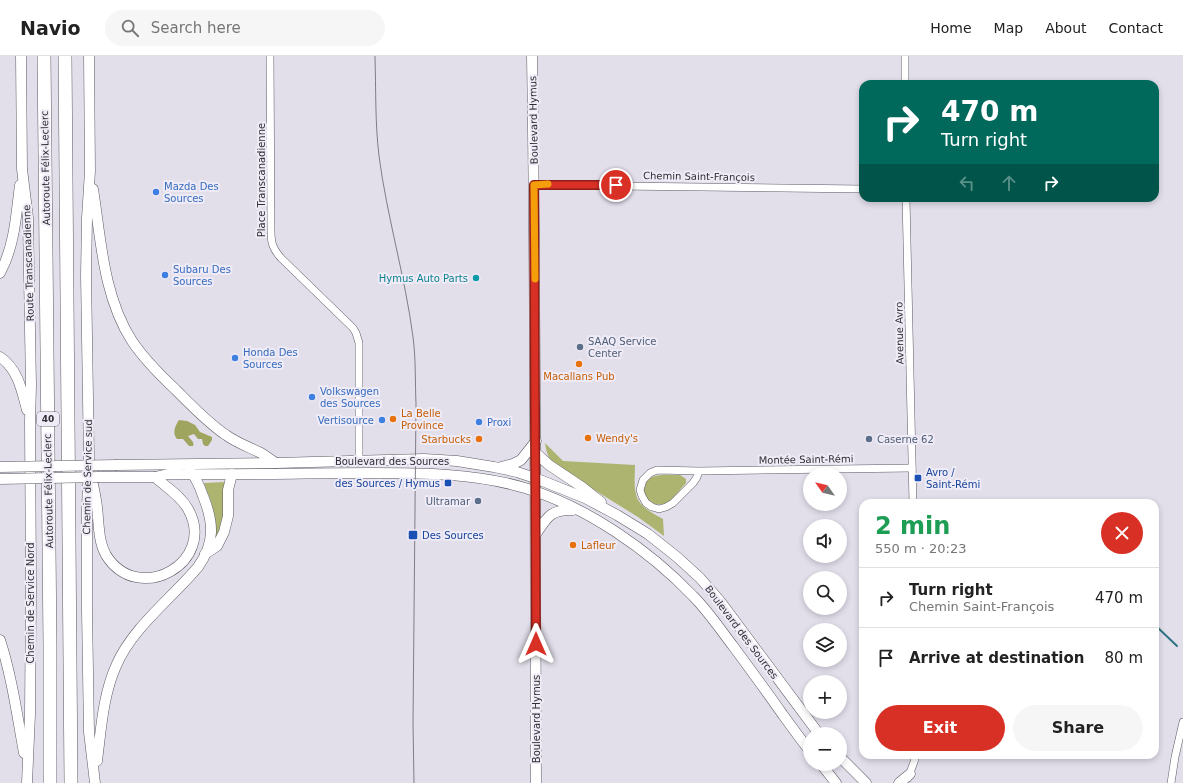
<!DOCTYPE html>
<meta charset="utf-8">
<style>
body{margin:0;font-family:"DejaVu Sans",sans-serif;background:#f6f6f6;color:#222;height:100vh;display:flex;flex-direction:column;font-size:15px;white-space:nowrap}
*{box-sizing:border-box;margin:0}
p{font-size:13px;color:#767676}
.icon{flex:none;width:22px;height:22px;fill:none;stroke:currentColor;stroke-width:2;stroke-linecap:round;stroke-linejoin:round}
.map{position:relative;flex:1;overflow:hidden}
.panel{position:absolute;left:859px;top:443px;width:300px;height:260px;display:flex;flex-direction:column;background:#fff;border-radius:12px;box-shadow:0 2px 6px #0003}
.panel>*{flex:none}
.guide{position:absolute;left:859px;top:24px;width:300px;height:122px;border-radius:12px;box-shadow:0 2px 6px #0003;background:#00695c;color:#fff;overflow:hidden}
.needle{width:26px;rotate:304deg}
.buttons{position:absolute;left:803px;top:411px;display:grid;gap:8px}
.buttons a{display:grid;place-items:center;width:44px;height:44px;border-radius:50%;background:#fff;box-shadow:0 2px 6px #0003;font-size:20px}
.pin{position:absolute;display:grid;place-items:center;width:34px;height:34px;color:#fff;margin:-17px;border:2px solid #fff;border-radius:50%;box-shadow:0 1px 4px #0007}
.me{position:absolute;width:44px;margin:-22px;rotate:0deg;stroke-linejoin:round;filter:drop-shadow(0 0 3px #0008)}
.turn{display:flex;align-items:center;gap:14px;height:84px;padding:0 16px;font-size:18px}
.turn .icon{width:52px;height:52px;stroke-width:2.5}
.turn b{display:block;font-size:28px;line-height:34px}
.lanes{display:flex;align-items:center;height:38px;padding:0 16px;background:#0003;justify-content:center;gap:20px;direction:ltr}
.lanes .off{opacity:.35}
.round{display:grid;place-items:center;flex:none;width:42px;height:42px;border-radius:21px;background:#f6f6f6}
.head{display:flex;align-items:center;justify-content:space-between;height:68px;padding:0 16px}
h1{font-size:24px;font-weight:700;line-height:30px;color:#1e9e55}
.action{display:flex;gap:8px;margin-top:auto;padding:8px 16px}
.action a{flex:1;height:46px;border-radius:24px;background:#d93025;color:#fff;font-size:16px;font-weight:700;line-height:46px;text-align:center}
.action a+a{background:#f6f6f6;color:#222}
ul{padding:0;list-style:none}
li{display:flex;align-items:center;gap:12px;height:60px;padding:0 16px;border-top:1px solid #e0e0e0}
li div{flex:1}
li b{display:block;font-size:15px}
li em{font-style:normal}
header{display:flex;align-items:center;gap:24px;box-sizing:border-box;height:56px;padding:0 20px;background:#fff;border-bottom:1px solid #e0e0e0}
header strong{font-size:19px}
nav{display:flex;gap:22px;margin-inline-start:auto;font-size:14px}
.search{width:280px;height:36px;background:#f6f6f6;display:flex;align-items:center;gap:10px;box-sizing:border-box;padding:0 14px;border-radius:22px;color:#767676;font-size:15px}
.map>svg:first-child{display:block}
.green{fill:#adb46f}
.forest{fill:#9fa45e}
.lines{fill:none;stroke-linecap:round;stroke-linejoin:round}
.stream{stroke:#2f7483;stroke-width:2}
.street-casing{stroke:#5d5a64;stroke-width:8}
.secondary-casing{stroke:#5d5a64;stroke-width:11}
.highway-casing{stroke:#5d5a64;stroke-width:14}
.street{stroke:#fff;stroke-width:7}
.secondary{stroke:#fff;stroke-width:10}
.highway{stroke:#fff;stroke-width:13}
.tram{stroke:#7f7d85;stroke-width:1}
.secondary-bridge-casing{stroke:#5d5a64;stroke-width:11;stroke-linecap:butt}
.secondary-bridge{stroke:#fff;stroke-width:10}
.route-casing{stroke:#8d1f18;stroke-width:10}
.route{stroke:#d93025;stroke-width:7}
.slow{stroke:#f59e0b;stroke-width:7}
.shop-dot{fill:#3f7fe0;stroke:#efebf7;stroke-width:1.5}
.culture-dot{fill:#0f9aa8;stroke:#efebf7;stroke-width:1.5}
.service-dot{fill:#5c6f8a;stroke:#efebf7;stroke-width:1.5}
.food-dot{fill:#e8710a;stroke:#efebf7;stroke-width:1.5}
.transit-dot{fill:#1a4fb4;stroke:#efebf7;stroke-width:1.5}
.labels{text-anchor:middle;stroke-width:4;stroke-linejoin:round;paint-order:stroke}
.shield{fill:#efebf7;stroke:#69676e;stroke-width:1}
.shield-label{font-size:9px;font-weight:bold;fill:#302f33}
.street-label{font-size:10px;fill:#302f33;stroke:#efebf7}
.shop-label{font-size:10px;fill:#366cbe;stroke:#efebf7;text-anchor:start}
.culture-label{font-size:10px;fill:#0d838f;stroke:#efebf7;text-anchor:end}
.service-label{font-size:10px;fill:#4e5e75;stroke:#efebf7;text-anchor:start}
.food-label{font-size:10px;fill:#c56008;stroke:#efebf7;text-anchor:start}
.transit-label{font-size:10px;fill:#164399;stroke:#efebf7;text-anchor:start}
</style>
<header>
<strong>Navio</strong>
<div class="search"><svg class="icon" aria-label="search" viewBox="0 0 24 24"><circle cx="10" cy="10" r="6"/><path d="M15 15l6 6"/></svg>Search here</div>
<nav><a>Home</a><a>Map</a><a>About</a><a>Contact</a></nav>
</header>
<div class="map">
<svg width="1183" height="727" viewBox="0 0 1183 727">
<rect width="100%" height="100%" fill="#e2deea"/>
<g class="green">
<path d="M545,387L563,405L635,409C634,442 633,447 663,463L664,480L638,461L559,412C549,404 547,400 545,387Z"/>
<path d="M680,419L686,423V427C681,432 673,444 666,447C647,455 633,427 655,420C662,418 672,419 680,419Z"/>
<path d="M225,426L223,463L221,472L215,485C218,462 212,448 204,427Z"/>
</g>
<path class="forest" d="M179,364L187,365L195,369L200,376L212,381V384L208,390H205L203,388L202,383H198L194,378L188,380C190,384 195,385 193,390H189L183,383H177C172,377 175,370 179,364Z"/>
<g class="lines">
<polyline class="stream" points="1155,569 1177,590"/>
<defs>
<g id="street">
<path d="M270,0L271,176C271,187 273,193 281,202L353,272L356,277L359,287V405"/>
<polyline points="905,0 905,28"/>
<polyline points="534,129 863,133"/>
<polyline points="906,142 913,447"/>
<polyline points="699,415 697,421 693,427 673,447 666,451 659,453 652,451 646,447 642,440 640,434 643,424 650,417 657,414 699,415 912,412"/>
<polyline points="908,722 914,706 916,699"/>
<polyline points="1171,727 1175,701 1183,666"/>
</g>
<g id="secondary">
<polyline points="21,0 22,113 28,162 31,329 30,366 31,534 30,658 27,727"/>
<polyline points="89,0 90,115 87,162 86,219 89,404 87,453 87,555 89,676 95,727"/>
<path d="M532,0C536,242 535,485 536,727"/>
<path d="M93,133C101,183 103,240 132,285C144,303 160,319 176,334C192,350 208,367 226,379C237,387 249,391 261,397C266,400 271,404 276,407"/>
<path d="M0,217C15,189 16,159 20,129"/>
<path d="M0,301C18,313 22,335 27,354"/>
<polyline points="536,397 549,409 582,431 601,446"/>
<polyline points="117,409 276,407 424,403 457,405 494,411 517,416 535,422 585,442 617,459 648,478 677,501 700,522 720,545 819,678"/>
<polyline points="501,411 513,408 521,404 536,385"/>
<path d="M99,421H155L168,418H178C242,419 305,417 369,417C421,417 475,417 525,432C587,451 649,494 693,540C708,555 720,573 733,590C750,613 767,636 783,659C792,671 801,684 810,695"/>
<path d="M92,424C94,433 96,442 97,451C99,467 98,485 106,499C138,551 218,506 188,453C181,440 166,431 155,421"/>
<path d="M536,478C547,461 551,453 573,454"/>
<polyline points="205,498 217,490 224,476 228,460 228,434 232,418"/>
<path d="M0,584C12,621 17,659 24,697"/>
<polyline points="840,701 866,727"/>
<path d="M97,705C101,674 103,639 116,610C132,572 171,543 198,511C215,487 214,467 203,440C200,431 197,423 190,415"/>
<polyline points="821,708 836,727"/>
<polyline points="899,727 910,718"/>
</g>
<g id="highway">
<polyline points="44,0 50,589 50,727"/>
<polyline points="65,0 71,727"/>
</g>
</defs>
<use href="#street" class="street-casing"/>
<use href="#secondary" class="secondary-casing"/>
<use href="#highway" class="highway-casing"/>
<use href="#street" class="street"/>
<use href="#secondary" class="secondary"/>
<use href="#highway" class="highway"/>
<path class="tram" d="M375,0C376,33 375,67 379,100C387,161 405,220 413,281C416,304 415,326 416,348L413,667L414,727"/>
<defs>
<g id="secondary-bridge">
<polyline points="0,411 117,409"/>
<polyline points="0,423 99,421"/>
</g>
</defs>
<use href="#secondary-bridge" class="secondary-bridge-casing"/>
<use href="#secondary-bridge" class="secondary-bridge"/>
</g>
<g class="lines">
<defs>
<polyline id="route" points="536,588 534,129 616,129"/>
</defs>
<use href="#route" class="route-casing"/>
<use href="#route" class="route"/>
<polyline class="slow" points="535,223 534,129 548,128"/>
</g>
<g class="shop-dot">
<circle cx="156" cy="136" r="4"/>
<circle cx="165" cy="219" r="4"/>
<circle cx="235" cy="302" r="4"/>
<circle cx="312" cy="341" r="4"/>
<circle cx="382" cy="364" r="4"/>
<circle cx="479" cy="366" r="4"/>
</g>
<circle class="culture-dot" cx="476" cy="222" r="4"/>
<g class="service-dot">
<circle cx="580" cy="291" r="4"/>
<circle cx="869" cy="383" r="4"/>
<circle cx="478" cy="445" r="4"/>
</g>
<g class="food-dot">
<circle cx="579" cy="308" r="4"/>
<circle cx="393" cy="363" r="4"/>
<circle cx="588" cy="382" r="4"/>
<circle cx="479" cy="383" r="4"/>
<circle cx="573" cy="489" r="4"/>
</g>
<g class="transit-dot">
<rect x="914" y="418" width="8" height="8" rx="2"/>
<rect x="444" y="423" width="8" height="8" rx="2"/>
<rect x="408" y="474" width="10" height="10" rx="2"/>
</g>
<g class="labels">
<rect class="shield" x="37" y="356" width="22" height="14" rx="3"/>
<g class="shield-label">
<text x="48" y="366">40</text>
</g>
<g class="street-label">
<text transform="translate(533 64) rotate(-91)" y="4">Boulevard Hymus</text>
<text transform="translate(45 112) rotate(-91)" y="4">Autoroute Félix-Leclerc</text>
<text transform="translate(699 120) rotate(1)" y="4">Chemin Saint-François</text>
<text transform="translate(261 124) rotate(-90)" y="4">Place Transcanadienne</text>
<text transform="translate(28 207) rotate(-92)" y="4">Route Transcanadienne</text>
<text transform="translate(899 277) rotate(-91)" y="4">Avenue Avro</text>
<text transform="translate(806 403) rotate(-1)" y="4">Montée Saint-Rémi</text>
<text x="392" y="409">Boulevard des Sources</text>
<text transform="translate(87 421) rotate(-89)" y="4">Chemin de Service sud</text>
<text transform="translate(48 435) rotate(-91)" y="4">Autoroute Félix-Leclerc</text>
<text transform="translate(30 547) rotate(-90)" y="4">Chemin de Service Nord</text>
<text transform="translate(742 576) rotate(53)" y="4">Boulevard des Sources</text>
<text transform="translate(536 663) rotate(-90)" y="4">Boulevard Hymus</text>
</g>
<g class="shop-label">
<text x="164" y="134">Mazda Des<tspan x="164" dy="12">Sources</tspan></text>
<text x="173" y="217">Subaru Des<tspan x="173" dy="12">Sources</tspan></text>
<text x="243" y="300">Honda Des<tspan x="243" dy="12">Sources</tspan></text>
<text x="320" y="339">Volkswagen<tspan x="320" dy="12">des Sources</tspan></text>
<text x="374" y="368" text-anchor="end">Vertisource</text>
<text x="487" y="370">Proxi</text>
</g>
<g class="culture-label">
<text x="468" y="226">Hymus Auto Parts</text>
</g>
<g class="service-label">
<text x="588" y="289">SAAQ Service<tspan x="588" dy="12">Center</tspan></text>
<text x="877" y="387">Caserne 62</text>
<text x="470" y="449" text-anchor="end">Ultramar</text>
</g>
<g class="food-label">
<text x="579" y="324" text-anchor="middle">Macallans Pub</text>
<text x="401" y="361">La Belle<tspan x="401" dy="12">Province</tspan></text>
<text x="596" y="386">Wendy's</text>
<text x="471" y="387" text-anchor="end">Starbucks</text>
<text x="581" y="493">Lafleur</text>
</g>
<g class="transit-label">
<text x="926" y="420">Avro /<tspan x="926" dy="12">Saint-Rémi</tspan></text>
<text x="440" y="431" text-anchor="end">des Sources / Hymus</text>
<text x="422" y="483">Des Sources</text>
</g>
</g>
</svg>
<div class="buttons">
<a><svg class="needle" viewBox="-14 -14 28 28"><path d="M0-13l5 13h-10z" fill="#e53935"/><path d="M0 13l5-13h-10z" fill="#767676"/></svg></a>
<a><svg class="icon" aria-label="sound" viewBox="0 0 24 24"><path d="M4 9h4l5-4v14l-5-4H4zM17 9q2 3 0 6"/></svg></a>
<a><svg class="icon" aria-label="search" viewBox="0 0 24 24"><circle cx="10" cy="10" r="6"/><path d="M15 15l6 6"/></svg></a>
<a><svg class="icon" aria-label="layers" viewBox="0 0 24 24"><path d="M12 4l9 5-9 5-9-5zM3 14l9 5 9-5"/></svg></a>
<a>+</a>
<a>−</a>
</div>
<div class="pin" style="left:616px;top:129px;background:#d93025"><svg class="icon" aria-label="arrive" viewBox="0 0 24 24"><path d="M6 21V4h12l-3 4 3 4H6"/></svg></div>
<svg class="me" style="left:536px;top:588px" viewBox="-20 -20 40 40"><path d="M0-17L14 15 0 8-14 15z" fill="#d93025" stroke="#fff" stroke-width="4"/></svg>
<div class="guide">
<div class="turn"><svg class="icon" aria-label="right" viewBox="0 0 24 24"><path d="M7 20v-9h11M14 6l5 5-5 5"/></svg><div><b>470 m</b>Turn right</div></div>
<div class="lanes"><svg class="icon off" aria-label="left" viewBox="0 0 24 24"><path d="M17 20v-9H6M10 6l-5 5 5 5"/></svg><svg class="icon off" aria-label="ahead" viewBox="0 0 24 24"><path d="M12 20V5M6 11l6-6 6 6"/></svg><svg class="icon" aria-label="right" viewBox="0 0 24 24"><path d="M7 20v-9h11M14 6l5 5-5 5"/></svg></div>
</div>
<section class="panel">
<div class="head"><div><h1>2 min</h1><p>550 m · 20:23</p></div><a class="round" style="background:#d93025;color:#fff"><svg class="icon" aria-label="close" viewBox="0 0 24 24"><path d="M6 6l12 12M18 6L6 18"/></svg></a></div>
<ul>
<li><svg class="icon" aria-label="right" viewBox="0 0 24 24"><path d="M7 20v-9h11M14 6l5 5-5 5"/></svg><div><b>Turn right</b><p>Chemin Saint-François</p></div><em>470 m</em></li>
<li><svg class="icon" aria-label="arrive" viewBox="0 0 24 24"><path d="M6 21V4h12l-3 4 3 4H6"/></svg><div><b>Arrive at destination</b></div><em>80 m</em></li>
</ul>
<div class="action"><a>Exit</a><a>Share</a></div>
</section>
</div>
